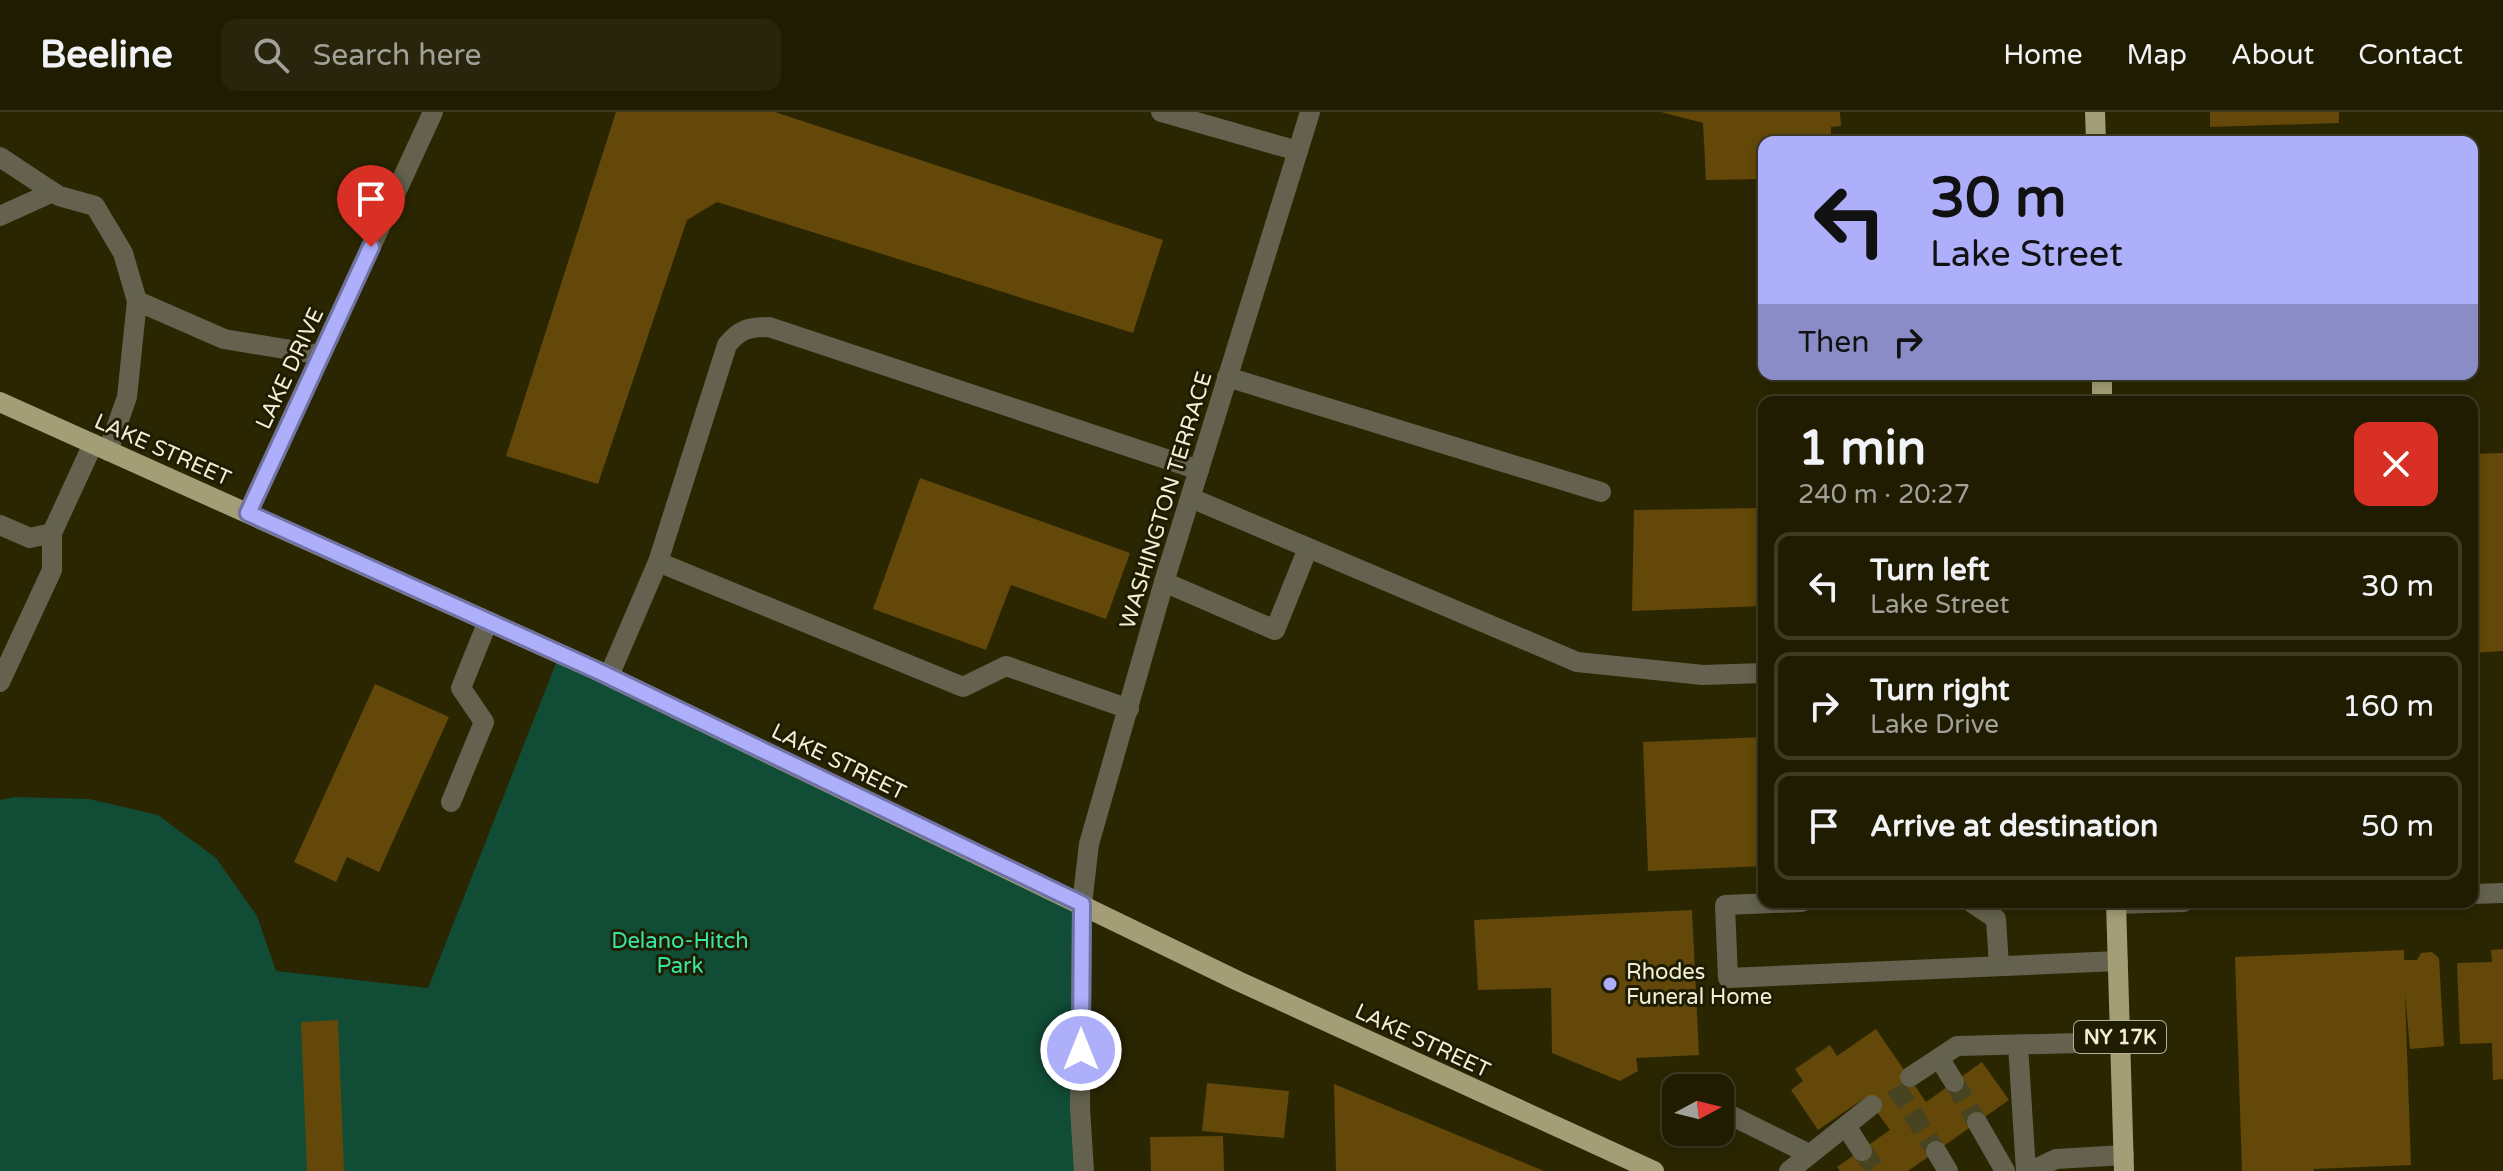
<!DOCTYPE html>
<meta charset="utf-8">
<style>
body{margin:0;font-family:"Varela Round",sans-serif;background:#28250c;color:#f1f3f6;height:100vh;display:flex;flex-direction:column;font-size:30px;white-space:nowrap}
*{box-sizing:border-box;margin:0}
p{font-size:26px;color:#a2a199}
.icon{flex:none;width:44px;height:44px;fill:none;stroke:currentColor;stroke-width:2;stroke-linecap:round;stroke-linejoin:round}
.map{position:relative;flex:1;overflow:hidden}
.details{position:absolute;left:1758px;top:284px;width:720px;height:512px;display:flex;flex-direction:column;background:#201c02;border-radius:16px;box-shadow:0 4px 12px #0003,0 0 0 2px #3d3a24}
.details>*{flex:none}
.hud{position:absolute;left:1758px;top:24px;width:720px;height:244px;border-radius:16px;box-shadow:0 4px 12px #0003,0 0 0 2px #3d3a24;background:#adaffb;color:#111;overflow:hidden}
.needle{width:52px;rotate:83deg}
.tools{position:absolute;left:1662px;top:962px;display:grid;gap:16px}
.tools a{display:grid;place-items:center;width:72px;height:72px;border-radius:16px;background:#201c02;box-shadow:0 4px 12px #0003,0 0 0 2px #3d3a24;font-size:40px}
.pin{position:absolute;display:grid;place-items:center;width:68px;height:68px;color:#fff;margin:-82px -34px;border-radius:50% 50% 50% 0;rotate:-45deg;box-shadow:0 0 8px #0007}
.pin .icon{rotate:45deg}
.me{position:absolute;width:88px;margin:-44px;rotate:0deg;stroke-linejoin:round;filter:drop-shadow(0 0 6px #0008)}
.turn{display:flex;align-items:center;gap:28px;height:168px;padding:0 40px;font-size:36px}
.turn .icon{width:104px;height:104px;stroke-width:2.5}
.turn b{display:block;font-size:56px;line-height:68px}
.then{display:flex;align-items:center;height:76px;padding:0 40px;background:#0003;gap:16px;font-size:30px}
.round{display:grid;place-items:center;flex:none;width:84px;height:84px;border-radius:16px;background:#28250c}
.summary{display:flex;align-items:center;justify-content:space-between;height:136px;padding:0 40px}
h1{font-size:48px;font-weight:700;line-height:60px}
ul{padding:0;list-style:none}
li{display:flex;align-items:center;gap:24px;height:108px;margin:0 16px 12px;padding:0 24px;border:4px solid #3d3a24;border-radius:16px}
li div{flex:1}
li b{display:block;font-size:30px}
li em{font-style:normal}
header{display:flex;align-items:center;gap:48px;box-sizing:border-box;height:112px;padding:0 40px;background:#201c02;border-bottom:2px solid #3d3a24}
header strong{font-size:38px}
nav{display:flex;gap:44px;margin-inline-start:auto;font-size:28px}
.search{width:560px;height:72px;background:#28250c;display:flex;align-items:center;gap:20px;box-sizing:border-box;padding:0 28px;border-radius:16px;color:#a2a199;font-size:30px}
.map>svg:first-child{display:block}
.green{fill:#114d36}
.building{fill:#634809}
.lines{fill:none;stroke-linecap:round;stroke-linejoin:round}
.minor-tunnel{stroke:#484422;stroke-width:20;stroke-dasharray:20 10;stroke-linecap:butt}
.minor{stroke:#64624e;stroke-width:20}
.major{stroke:#a39e75;stroke-width:20}
.route-casing{stroke:#7072a3;stroke-width:20}
.route{stroke:#adaffb;stroke-width:14}
.poi-dot{fill:#adaffb;stroke:#1f1c04;stroke-width:3}
.labels{text-anchor:middle;stroke-width:6;stroke-linejoin:round;paint-order:stroke}
.shield{fill:#1f1c04;stroke:#b3b097;stroke-width:2}
.shield-label{font-size:20px;font-weight:bold;fill:#f2efd6}
.street-label{font-size:22px;fill:#f2efd6;stroke:#1f1c04}
.park-label{font-size:22px;fill:#38e6a4;stroke:#1f1c04}
.poi-label{font-size:22px;fill:#f2efd6;stroke:#1f1c04;text-anchor:start}
</style>
<header>
<strong>Beeline</strong>
<div class="search"><svg class="icon" aria-label="search" viewBox="0 0 24 24"><circle cx="10" cy="10" r="6"/><path d="M15 15l6 6"/></svg>Search here</div>
<nav><a>Home</a><a>Map</a><a>About</a><a>Contact</a></nav>
</header>
<div class="map">
<svg width="2503" height="1059" viewBox="0 0 2503 1059">
<rect width="100%" height="100%" fill="#2a2602"/>
<polygon class="green" points="560,541 1082,792 1091,1059 0,1059 0,688 15,685 89,687 158,703 216,746 257,804 276,859 428,876"/>
<g class="building">
<polygon points="616,0 775,0 1163,128 1133,221 717,90 687,108 598,372 506,344"/>
<polygon points="1661,0 1840,0 1841,14 1831,15 1831,30 1764,30 1764,67 1706,68 1703,11"/>
<polygon points="2210,0 2339,0 2339,11 2210,15"/>
<polygon points="2010,285 2010,290 1831,290 1831,287"/>
<polygon points="2503,341 2503,539 2472,541 2472,342"/>
<polygon points="920,366 1130,441 1106,507 1011,473 986,538 873,497"/>
<polygon points="1764,396 1764,494 1632,499 1634,398"/>
<polygon points="375,572 449,605 379,760 347,745 336,770 294,750"/>
<polygon points="1764,625 1764,754 1648,759 1643,630"/>
<polygon points="1692,798 1699,943 1636,946 1638,959 1620,969 1552,941 1551,876 1478,878 1474,808"/>
<polygon points="2503,837 2503,967 2493,968 2492,931 2460,932 2457,851 2492,850 2491,838"/>
<polygon points="2404,838 2404,848 2417,848 2421,841 2432,840 2439,846 2444,934 2410,937 2405,882 2411,1053 2313,1057 2314,1059 2242,1059 2235,845"/>
<polygon points="338,908 344,1059 307,1059 301,910"/>
<polygon points="1876,917 1926,990 1982,950 2009,988 1908,1059 1840,1059 1837,1055 1890,1018 1866,985 1818,1018 1791,978 1803,969 1795,957 1830,933 1837,944"/>
<polygon points="1207,971 1289,979 1284,1026 1202,1019"/>
<polygon points="1334,972 1544,1059 1336,1059"/>
<polygon points="1223,1024 1224,1059 1151,1059 1150,1025"/>
</g>
<g class="lines">
<g class="minor-tunnel">
<polyline points="1954,970 1977,1010"/>
<polyline points="1896,975 1936,1039"/>
<polyline points="1862,1039 1877,1059"/>
</g>
<g class="minor">
<polyline points="1161,0 1298,39"/>
<polyline points="0,45 59,84 95,94 123,141 137,189"/>
<polyline points="0,104 53,80"/>
<polyline points="1227,265 1601,380"/>
<polyline points="108,339 127,285 137,189 224,227 321,243"/>
<polyline points="1191,386 1577,550 1703,563 1764,561"/>
<polyline points="248,401 433,0"/>
<polyline points="0,413 30,426 52,421 93,332"/>
<polyline points="658,450 963,575 1006,554 1129,597"/>
<polyline points="1164,470 1275,518 1308,436"/>
<path d="M609,564L658,450L727,233C740,217 749,215 769,215L1199,358"/>
<polyline points="0,570 52,458 52,421"/>
<polyline points="451,690 484,610 461,576 488,509"/>
<polyline points="2472,782 2503,781"/>
<polyline points="1802,790 1725,793 1728,866 2118,849"/>
<polyline points="1971,790 1996,807 1999,854"/>
<polyline points="2116,792 2184,790"/>
<polyline points="2018,933 2026,1059"/>
<polyline points="1939,946 1954,970"/>
<polyline points="1910,965 1957,934 2120,930"/>
<polyline points="1671,974 1676,976"/>
<polyline points="1720,998 1809,1042"/>
<polyline points="1977,1010 2005,1059"/>
<polyline points="1846,1014 1862,1039"/>
<polyline points="1936,1039 1948,1059"/>
<polyline points="1084,1059 1080,996 1082,792 1089,732 1164,470 1310,0"/>
<polyline points="1789,1059 1872,993"/>
<polyline points="2031,1059 2056,1047 2124,1043"/>
</g>
<g class="major">
<polyline points="2095,0 2096,30"/>
<polyline points="2102,262 2102,290"/>
<polyline points="0,290 596,558 1238,869 1654,1059"/>
<polyline points="2116,790 2124,1059"/>
</g>
</g>
<g class="lines">
<defs>
<polyline id="route" points="371,135 248,401 596,558 1082,792 1081,938"/>
</defs>
<use href="#route" class="route-casing"/>
<use href="#route" class="route"/>
</g>
<circle class="poi-dot" cx="1610" cy="872" r="8"/>
<g class="labels">
<rect class="shield" x="2074" y="909" width="92" height="32" rx="6"/>
<g class="shield-label">
<text x="2120" y="932">NY 17K</text>
</g>
<g class="street-label">
<text transform="translate(289 256) rotate(-65)" y="8">LAKE DRIVE</text>
<text transform="translate(163 337) rotate(24)" y="8">LAKE STREET</text>
<text transform="translate(1165 388) rotate(-73)" y="8">WASHINGTON TERRACE</text>
<text transform="translate(839 649) rotate(26)" y="8">LAKE STREET</text>
<text transform="translate(1423 928) rotate(25)" y="8">LAKE STREET</text>
</g>
<g class="park-label">
<text x="680" y="836">Delano-Hitch<tspan x="680" dy="25">Park</tspan></text>
</g>
<g class="poi-label">
<text x="1626" y="867">Rhodes<tspan x="1626" dy="25">Funeral Home</tspan></text>
</g>
</g>
</svg>
<div class="tools">
<a><svg class="needle" viewBox="-14 -14 28 28"><path d="M0-13l5 13h-10z" fill="#e53935"/><path d="M0 13l5-13h-10z" fill="#a2a199"/></svg></a>
</div>
<div class="pin" style="left:371px;top:135px;background:#d93025"><svg class="icon" aria-label="arrive" viewBox="0 0 24 24"><path d="M6 21V4h12l-3 4 3 4H6"/></svg></div>
<svg class="me" style="left:1081px;top:938px" viewBox="-20 -20 40 40"><circle r="17" fill="#adaffb" stroke="#fff" stroke-width="3"/><path d="M0-11L8 9 0 5-8 9z" fill="#fff"/></svg>
<div class="hud">
<div class="turn"><svg class="icon" aria-label="left" viewBox="0 0 24 24"><path d="M17 20v-9H6M10 6l-5 5 5 5"/></svg><div><b>30 m</b>Lake Street</div></div>
<div class="then">Then<svg class="icon" aria-label="right" viewBox="0 0 24 24"><path d="M7 20v-9h11M14 6l5 5-5 5"/></svg></div>
</div>
<section class="details">
<div class="summary"><div><h1>1 min</h1><p>240 m · 20:27</p></div><a class="round" style="background:#d93025;color:#fff"><svg class="icon" aria-label="close" viewBox="0 0 24 24"><path d="M6 6l12 12M18 6L6 18"/></svg></a></div>
<ul>
<li><svg class="icon" aria-label="left" viewBox="0 0 24 24"><path d="M17 20v-9H6M10 6l-5 5 5 5"/></svg><div><b>Turn left</b><p>Lake Street</p></div><em>30 m</em></li>
<li><svg class="icon" aria-label="right" viewBox="0 0 24 24"><path d="M7 20v-9h11M14 6l5 5-5 5"/></svg><div><b>Turn right</b><p>Lake Drive</p></div><em>160 m</em></li>
<li><svg class="icon" aria-label="arrive" viewBox="0 0 24 24"><path d="M6 21V4h12l-3 4 3 4H6"/></svg><div><b>Arrive at destination</b></div><em>50 m</em></li>
</ul>
</section>
</div>
